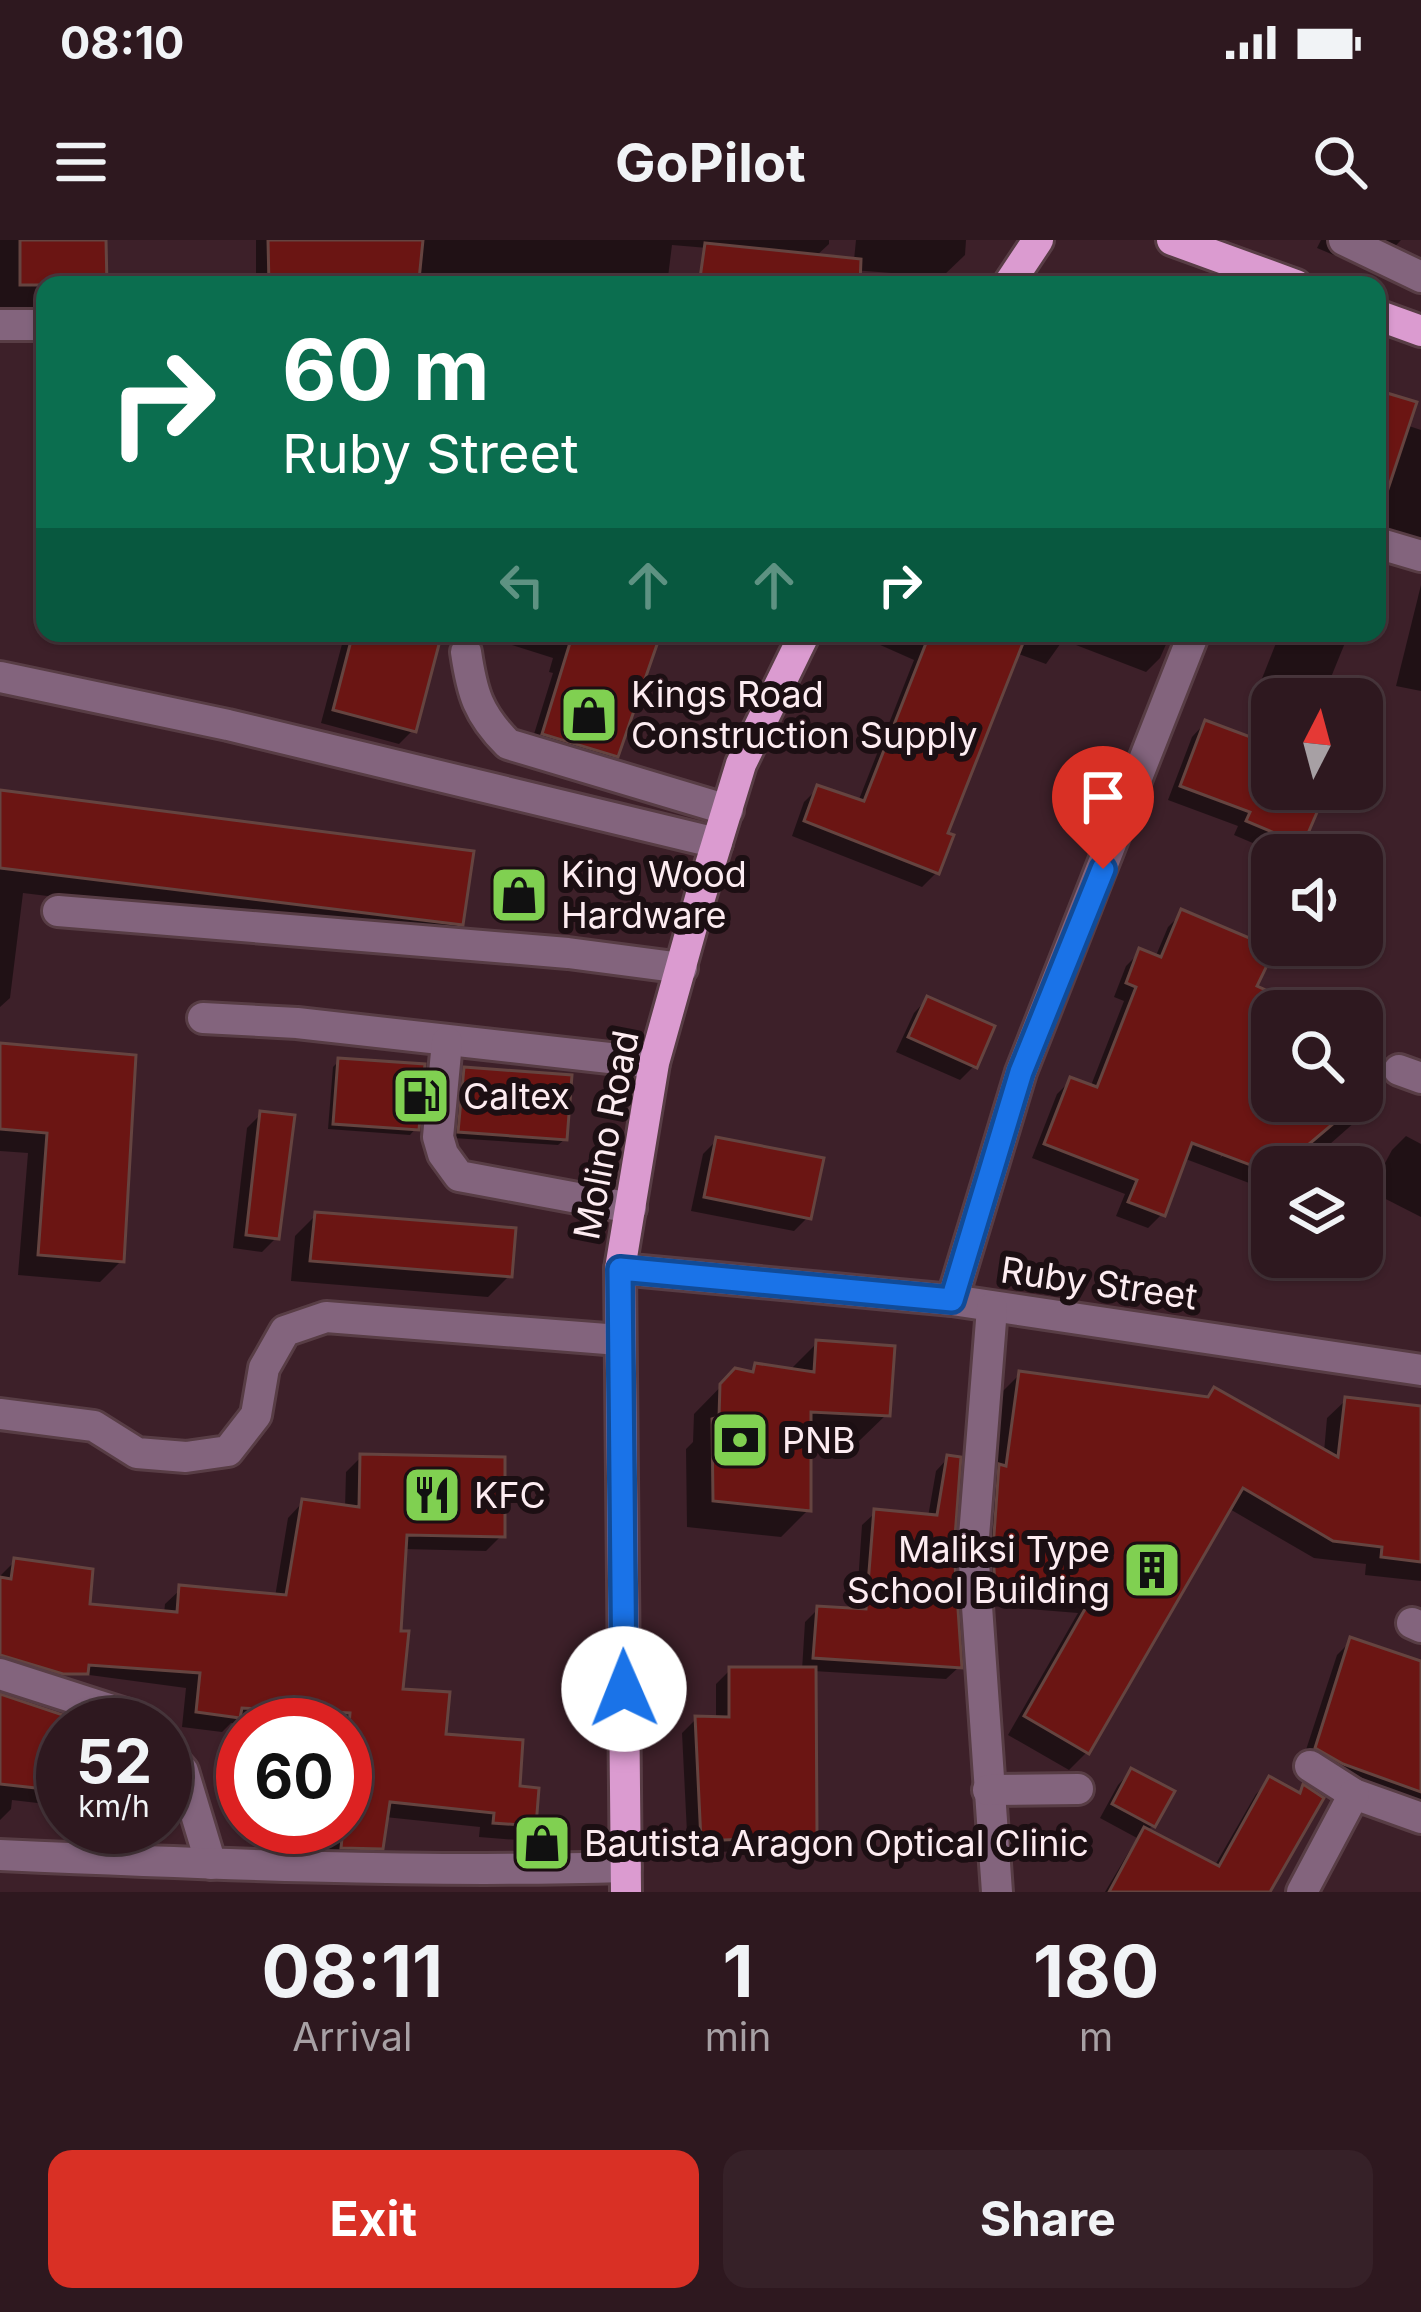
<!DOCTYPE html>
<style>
body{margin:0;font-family:Inter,sans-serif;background:#362128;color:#f1f3f6;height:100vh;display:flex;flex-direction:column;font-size:45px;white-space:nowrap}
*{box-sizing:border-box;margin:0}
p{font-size:39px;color:#a7a0a4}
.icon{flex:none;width:66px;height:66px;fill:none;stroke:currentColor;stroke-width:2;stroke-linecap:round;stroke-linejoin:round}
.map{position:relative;height:1652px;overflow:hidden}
.sheet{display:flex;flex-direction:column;background:#2e181f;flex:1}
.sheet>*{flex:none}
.top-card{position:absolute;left:36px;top:36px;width:1350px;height:366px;border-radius:24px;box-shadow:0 3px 9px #0004,0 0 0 3px #49373d;background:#0b6e4f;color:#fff;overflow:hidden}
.needle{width:78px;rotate:6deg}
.controls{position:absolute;left:1251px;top:438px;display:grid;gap:24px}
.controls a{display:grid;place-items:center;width:132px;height:132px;border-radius:24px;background:#2e181f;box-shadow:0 3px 9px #0004,0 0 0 3px #49373d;font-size:60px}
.speed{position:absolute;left:36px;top:1458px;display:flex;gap:24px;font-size:60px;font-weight:700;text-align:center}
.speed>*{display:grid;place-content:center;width:156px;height:156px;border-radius:50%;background:#2e181f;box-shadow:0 3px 9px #0004,0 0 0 3px #49373d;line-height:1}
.speed small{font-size:30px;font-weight:400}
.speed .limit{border:18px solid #d22;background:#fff;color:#111}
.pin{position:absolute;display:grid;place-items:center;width:102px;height:102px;color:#fff;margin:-123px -51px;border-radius:50% 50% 50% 0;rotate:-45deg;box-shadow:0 0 12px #0007}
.pin .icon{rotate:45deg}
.me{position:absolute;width:132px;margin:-66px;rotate:359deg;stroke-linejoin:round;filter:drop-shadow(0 0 9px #0008)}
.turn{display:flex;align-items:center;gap:42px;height:252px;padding:0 48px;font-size:54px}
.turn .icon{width:156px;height:156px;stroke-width:2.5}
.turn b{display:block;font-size:84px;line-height:102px}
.lanes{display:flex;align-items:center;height:114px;padding:0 48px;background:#0003;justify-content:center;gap:60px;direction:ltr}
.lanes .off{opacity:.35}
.eta{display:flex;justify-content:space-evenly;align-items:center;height:204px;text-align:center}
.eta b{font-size:72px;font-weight:700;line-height:84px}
.primary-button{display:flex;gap:24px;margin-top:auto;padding:24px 48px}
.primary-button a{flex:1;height:138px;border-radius:24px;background:#d93025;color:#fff;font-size:48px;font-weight:700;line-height:138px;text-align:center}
.primary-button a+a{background:#362128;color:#f1f3f6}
.status{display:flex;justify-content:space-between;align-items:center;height:84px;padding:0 60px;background:#2e181f;direction:ltr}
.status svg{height:33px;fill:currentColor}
header{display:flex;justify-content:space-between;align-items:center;height:156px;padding:0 48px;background:#2e181f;font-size:54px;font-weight:700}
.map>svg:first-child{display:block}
.shadow{fill:#0007}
.building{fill:#6b1513;stroke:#654440;stroke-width:3}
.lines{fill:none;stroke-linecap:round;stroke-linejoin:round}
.minor-casing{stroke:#583d45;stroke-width:36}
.major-casing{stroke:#583d45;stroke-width:36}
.minor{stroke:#83647d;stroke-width:30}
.major{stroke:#db9bd0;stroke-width:30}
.route-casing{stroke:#114b97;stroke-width:30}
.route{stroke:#1a73e8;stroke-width:21}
.labels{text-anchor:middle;stroke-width:12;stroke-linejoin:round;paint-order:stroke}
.poi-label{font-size:36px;fill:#fdecf1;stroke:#1c0f13;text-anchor:start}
.street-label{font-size:36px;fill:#fdecf1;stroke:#1c0f13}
</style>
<div class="status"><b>08:10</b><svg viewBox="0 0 49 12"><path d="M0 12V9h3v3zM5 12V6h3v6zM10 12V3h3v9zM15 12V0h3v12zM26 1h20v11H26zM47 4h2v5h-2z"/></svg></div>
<header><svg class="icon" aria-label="menu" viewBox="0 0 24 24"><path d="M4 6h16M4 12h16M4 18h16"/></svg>GoPilot<svg class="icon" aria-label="search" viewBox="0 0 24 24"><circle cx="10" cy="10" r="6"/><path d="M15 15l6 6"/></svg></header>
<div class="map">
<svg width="1421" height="1652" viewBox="0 0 1421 1652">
<rect width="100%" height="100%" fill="#3d2029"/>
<g class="shadow">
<polygon points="0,0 103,0 103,45 45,45 45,76 0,88"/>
<polygon points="256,0 829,0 829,4 815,17 672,5 667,45 569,45 486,33 479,41 440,35 434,41 417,38 411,45 256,45"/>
<polygon points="856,0 966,0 965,15 942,37 853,30"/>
<polygon points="1321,0 1401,0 1372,31 1317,8"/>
<polygon points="1068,38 1083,45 1061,45"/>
<polygon points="45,138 45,245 34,245 34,149"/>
<polygon points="1377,154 1403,184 1421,190 1421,315 1377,303"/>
<polygon points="1421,345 1421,451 1396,446"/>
<polygon points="345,393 439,393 413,490 399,504 321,483"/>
<polygon points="474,393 657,393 615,515 602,529 530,507 553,433 549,432 553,418"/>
<polygon points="872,393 1171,393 1160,418 1146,432 1063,400 1046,424 1016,413 945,594 936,633 922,647 792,596 804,562 818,548 858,562 914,420 869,400"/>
<polygon points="1280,393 1349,393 1325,452 1319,459 1293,459 1259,446"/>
<polygon points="1205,483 1272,511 1272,549 1324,549 1300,603 1293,610 1305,615 1281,615 1234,595 1238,586 1168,560 1192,497"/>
<polygon points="0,553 460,683 439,704 23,653 10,758 0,767"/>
<polygon points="1272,653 1272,678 1263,674"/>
<polygon points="1182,673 1253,748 1293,766 1290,771 1272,771 1272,809 1220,918 1286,861 1362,861 1362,837 1381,859 1321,912 1311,901 1280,927 1272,927 1272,934 1257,946 1183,918 1162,974 1148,988 1116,976 1125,954 1032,918 1057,854 1071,840 1090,848 1124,761 1114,757 1126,726 1140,712 1155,718 1168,687"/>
<polygon points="927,759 974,826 960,840 896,812 914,773"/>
<polygon points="0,806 121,1021 100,1042 18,1035 28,913 0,911"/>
<polygon points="339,821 416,888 410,895 328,889 333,827"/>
<polygon points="465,830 565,899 558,905 453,898 459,837"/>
<polygon points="261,874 276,998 262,1012 233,1008 247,888"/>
<polygon points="1406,896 1421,904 1421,977 1370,951 1392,910"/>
<polygon points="717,900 808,977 794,991 691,971 703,914"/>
<polygon points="316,975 509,1036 488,1057 291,1041 295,996"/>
<polygon points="817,1103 887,1174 859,1201 808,1199 808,1270 781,1297 687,1287 686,1209 693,1202 694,1174 736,1131 748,1134 756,1126 789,1131"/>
<polygon points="1020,1134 1324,1212 1327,1178 1346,1160 1421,1167 1421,1341 1365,1335 1366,1324 1314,1318 1228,1268 1087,1512 1069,1530 1008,1495 1078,1373 978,1365 1002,1152"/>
<polygon points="361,1217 502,1295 486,1311 403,1309 400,1452 443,1497 517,1549 533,1585 518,1600 479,1597 480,1587 385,1577 381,1607 365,1623 327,1622 331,1587 345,1587 345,1485 231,1483 222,1492 182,1487 186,1448 0,1423 0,1336 15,1321 87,1367 164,1374 165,1364 181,1349 275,1357 288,1278 303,1262 345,1268 346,1232"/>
<polygon points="948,1218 959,1427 946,1439 813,1431 814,1594 800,1609 688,1613 682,1493 696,1479 716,1479 716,1444 730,1430 802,1430 805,1382 818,1369 856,1372 862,1285 875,1273 928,1277 936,1231"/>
<polygon points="1351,1401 1421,1425 1421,1570 1302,1522 1337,1415"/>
<polygon points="0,1486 63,1493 63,1566 12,1560 11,1569 0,1580"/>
<polygon points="1131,1531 1153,1585 1147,1591 1214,1627 1256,1554 1270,1540 1296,1555 1303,1548 1268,1652 1105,1652 1137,1598 1100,1578 1118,1545"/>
</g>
<g class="building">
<polygon points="20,0 106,0 107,45 20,45"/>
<polygon points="268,0 423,0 419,40 359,35 359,45 269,45"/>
<polygon points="705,3 861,19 860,45 699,45"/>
<polygon points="1377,150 1417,162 1384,261 1377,260"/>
<polygon points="353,393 442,393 416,492 333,470"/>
<polygon points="573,393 661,393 618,517 542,494"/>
<polygon points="930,393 1027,393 948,593 954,595 939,634 804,581 817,545 864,561"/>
<polygon points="1205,480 1272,505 1272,549 1327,549 1303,605 1246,581 1250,572 1180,546"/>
<polygon points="0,550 474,611 463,685 0,628"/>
<polygon points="1181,669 1275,709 1257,746 1272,753 1272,861 1360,861 1282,927 1272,927 1272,933 1192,903 1165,976 1128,962 1137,940 1044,904 1070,837 1097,847 1136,747 1126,743 1139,708 1161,717"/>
<polygon points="927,756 995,786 977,828 908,797"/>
<polygon points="0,803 136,815 124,1022 38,1015 47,893 0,889"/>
<polygon points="338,818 425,824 419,890 333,884"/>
<polygon points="464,827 572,835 567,900 458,892"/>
<polygon points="260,871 295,875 279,999 246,995"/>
<polygon points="716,897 824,918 811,979 704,957"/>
<polygon points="315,972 516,988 512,1037 310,1021"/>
<polygon points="816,1100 895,1106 890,1176 811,1172 811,1271 713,1261 712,1179 719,1177 720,1144 735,1128 753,1132 755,1123 814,1132"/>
<polygon points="1019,1131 1208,1157 1214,1147 1338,1217 1345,1157 1421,1166 1421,1322 1381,1317 1382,1307 1333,1301 1243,1248 1089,1514 1024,1476 1093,1355 995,1348 993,1309 999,1224 1006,1226"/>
<polygon points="360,1214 505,1217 505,1297 407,1295 401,1391 409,1391 403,1449 450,1452 446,1494 523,1500 520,1546 539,1548 536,1586 493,1583 494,1573 390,1562 383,1609 341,1608 352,1498 348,1497 350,1473 242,1468 240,1478 196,1472 200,1433 89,1425 88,1434 63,1434 0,1415 0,1337 11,1339 14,1318 93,1329 90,1364 177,1372 179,1345 286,1355 302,1259 359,1267"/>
<polygon points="947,1215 961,1217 954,1310 962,1428 813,1418 817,1366 866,1369 874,1269 937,1275"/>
<polygon points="1350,1397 1421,1421 1421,1552 1343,1524 1315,1508"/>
<polygon points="729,1427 816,1427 817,1596 701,1601 695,1476 729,1477"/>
<polygon points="0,1454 63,1475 63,1551 0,1544"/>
<polygon points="1131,1528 1175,1551 1155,1587 1112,1564"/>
<polygon points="1269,1536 1300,1553 1303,1544 1324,1558 1270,1652 1109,1652 1144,1587 1219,1626"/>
</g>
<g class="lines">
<defs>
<g id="minor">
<polyline points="1344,0 1421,37"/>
<polyline points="0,85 45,85"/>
<polyline points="1377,303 1421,316"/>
<path d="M466,412C472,453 478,474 508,504L728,570"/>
<polyline points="0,437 228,485 717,603"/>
<polyline points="58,671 568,713 682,728"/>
<polyline points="203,778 297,783 654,823"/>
<polyline points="447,802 438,897 443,914 459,936 631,968"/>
<polyline points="1399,830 1421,838"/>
<polyline points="620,1029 952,1060 1421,1130"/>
<polyline points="952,1060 1021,832 1194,393"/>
<polyline points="992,1068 973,1309 997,1652"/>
<polyline points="0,1174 94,1186 137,1213 186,1217 228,1211 256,1175 264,1128 285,1091 326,1077 619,1100"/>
<polyline points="1412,1383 1421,1387"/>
<polyline points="0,1434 137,1478 143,1485"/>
<polyline points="165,1510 183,1531 211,1624"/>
<polyline points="1310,1526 1354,1554 1421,1578"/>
<polyline points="988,1550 1078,1549"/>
<path d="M0,1615C208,1624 417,1633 626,1627"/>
<polyline points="1302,1652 1354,1554"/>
</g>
<g id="major">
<polyline points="1172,0 1296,45"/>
<polyline points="1008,45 1038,0"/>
<polyline points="1377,75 1421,91"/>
<polyline points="626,1652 620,1029 654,823 700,658 741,524 805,393"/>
</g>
</defs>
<use href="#minor" class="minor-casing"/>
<use href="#major" class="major-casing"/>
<use href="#minor" class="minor"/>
<use href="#major" class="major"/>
</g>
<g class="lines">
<defs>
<polyline id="route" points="624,1449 620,1029 952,1060 1021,832 1103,629"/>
</defs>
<use href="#route" class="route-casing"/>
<use href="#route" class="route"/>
</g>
<defs>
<symbol id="shop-square" viewBox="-11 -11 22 22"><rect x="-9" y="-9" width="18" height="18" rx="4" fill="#80d051" stroke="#1c0f13"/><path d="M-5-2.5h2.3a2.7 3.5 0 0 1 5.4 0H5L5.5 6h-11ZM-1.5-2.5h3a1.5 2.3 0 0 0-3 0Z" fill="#111"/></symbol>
<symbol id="fuel-square" viewBox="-11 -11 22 22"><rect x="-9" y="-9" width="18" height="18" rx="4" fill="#80d051" stroke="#1c0f13"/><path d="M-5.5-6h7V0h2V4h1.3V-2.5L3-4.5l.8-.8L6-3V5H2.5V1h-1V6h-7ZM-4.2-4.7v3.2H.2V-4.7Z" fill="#111"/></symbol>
<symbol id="bank-square" viewBox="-11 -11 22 22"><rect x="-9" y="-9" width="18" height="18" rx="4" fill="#80d051" stroke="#1c0f13"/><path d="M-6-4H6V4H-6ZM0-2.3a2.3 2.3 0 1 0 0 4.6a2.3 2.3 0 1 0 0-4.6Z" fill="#111"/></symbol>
<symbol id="restaurant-square" viewBox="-11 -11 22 22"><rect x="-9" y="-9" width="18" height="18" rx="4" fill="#80d051" stroke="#1c0f13"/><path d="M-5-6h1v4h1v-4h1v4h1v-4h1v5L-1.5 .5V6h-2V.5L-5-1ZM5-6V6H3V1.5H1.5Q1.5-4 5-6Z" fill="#111"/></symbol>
<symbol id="building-square" viewBox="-11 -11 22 22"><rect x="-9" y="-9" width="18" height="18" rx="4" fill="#80d051" stroke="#1c0f13"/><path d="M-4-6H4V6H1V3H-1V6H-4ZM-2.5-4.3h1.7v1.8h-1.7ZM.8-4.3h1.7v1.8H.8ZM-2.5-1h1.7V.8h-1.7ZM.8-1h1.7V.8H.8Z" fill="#111"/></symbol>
</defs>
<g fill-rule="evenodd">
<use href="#shop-square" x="556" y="442" width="66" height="66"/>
<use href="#shop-square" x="486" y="622" width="66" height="66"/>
<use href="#fuel-square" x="388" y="823" width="66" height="66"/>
<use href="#bank-square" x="707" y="1167" width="66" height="66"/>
<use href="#restaurant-square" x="399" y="1222" width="66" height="66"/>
<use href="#building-square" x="1119" y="1297" width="66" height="66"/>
<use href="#shop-square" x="509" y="1570" width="66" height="66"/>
</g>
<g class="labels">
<g class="poi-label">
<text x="631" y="467">Kings Road<tspan x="631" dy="41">Construction Supply</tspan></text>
<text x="561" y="647">King Wood<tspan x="561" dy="41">Hardware</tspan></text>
<text x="463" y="869">Caltex</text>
<text x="782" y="1213">PNB</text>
<text x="474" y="1268">KFC</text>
<text x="1110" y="1322" text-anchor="end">Maliksi Type<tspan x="1110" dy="41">School Building</tspan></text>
<text x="584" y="1616">Bautista Aragon Optical Clinic</text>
</g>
<g class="street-label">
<text transform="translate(606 895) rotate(-79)" y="13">Molino Road</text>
<text transform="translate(1099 1043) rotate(8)" y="13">Ruby Street</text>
</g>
</g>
</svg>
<div class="controls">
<a><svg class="needle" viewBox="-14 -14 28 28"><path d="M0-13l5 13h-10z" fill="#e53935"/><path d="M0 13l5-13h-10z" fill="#a7a0a4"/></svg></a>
<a><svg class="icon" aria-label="sound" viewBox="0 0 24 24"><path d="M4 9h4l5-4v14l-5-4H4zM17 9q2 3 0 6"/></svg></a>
<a><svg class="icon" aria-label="search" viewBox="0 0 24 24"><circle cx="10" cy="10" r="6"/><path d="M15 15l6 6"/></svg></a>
<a><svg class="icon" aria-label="layers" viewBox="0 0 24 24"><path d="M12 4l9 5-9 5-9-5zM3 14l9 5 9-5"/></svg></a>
</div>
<div class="speed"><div>52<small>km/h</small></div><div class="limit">60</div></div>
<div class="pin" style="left:1103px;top:629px;background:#d93025"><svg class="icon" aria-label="arrive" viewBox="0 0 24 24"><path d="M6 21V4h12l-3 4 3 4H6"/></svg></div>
<svg class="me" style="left:624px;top:1449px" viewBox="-20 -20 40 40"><circle r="19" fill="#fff"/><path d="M0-13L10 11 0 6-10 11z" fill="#1a73e8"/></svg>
<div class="top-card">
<div class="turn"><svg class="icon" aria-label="right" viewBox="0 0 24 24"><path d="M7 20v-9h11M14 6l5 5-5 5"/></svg><div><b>60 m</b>Ruby Street</div></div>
<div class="lanes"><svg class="icon off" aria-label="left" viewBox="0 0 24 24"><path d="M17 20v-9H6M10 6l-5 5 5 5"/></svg><svg class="icon off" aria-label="ahead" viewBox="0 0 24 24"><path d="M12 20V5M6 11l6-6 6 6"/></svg><svg class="icon off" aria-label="ahead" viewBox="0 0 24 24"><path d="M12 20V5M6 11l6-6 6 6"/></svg><svg class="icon" aria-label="right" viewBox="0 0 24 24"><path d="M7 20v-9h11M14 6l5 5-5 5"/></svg></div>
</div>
</div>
<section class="sheet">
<div class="eta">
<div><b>08:11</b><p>Arrival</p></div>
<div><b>1</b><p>min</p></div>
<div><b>180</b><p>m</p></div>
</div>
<div class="primary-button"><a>Exit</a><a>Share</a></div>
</section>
